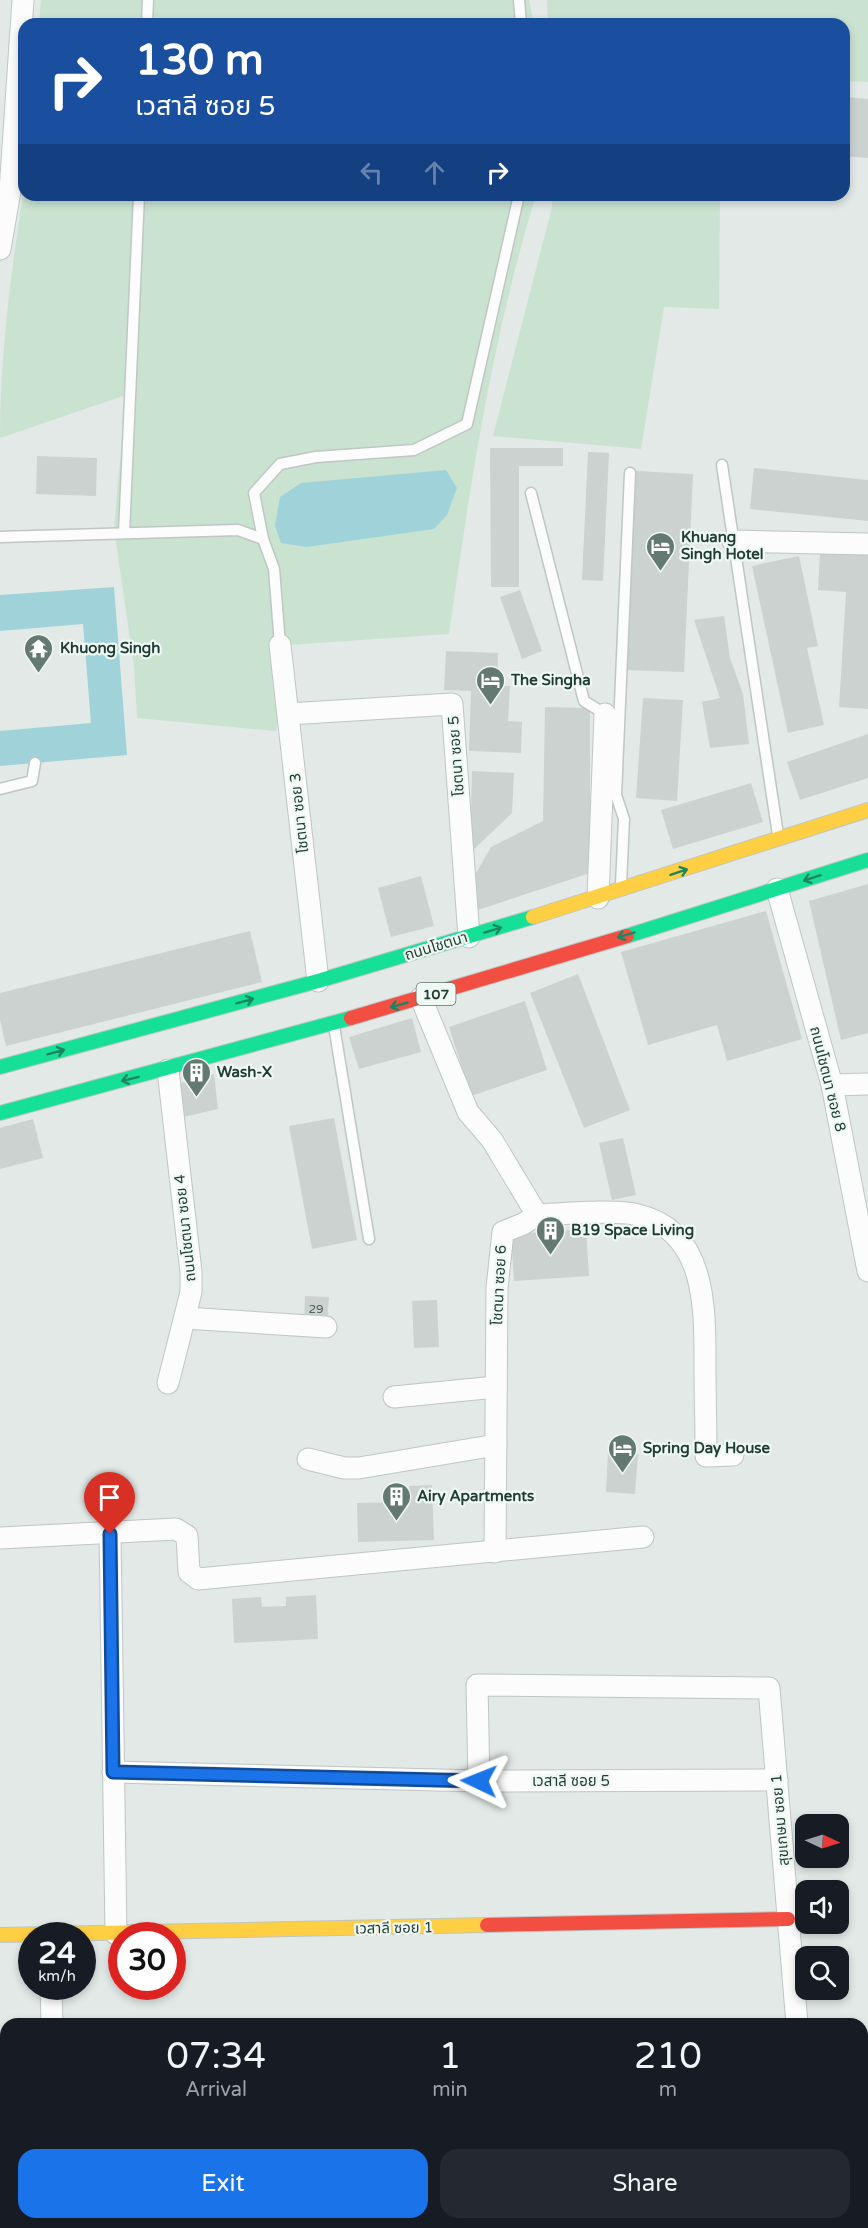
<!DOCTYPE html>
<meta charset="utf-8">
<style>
body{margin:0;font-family:"Varela Round","Noto Sans Thai",sans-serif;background:#242831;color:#f1f3f6;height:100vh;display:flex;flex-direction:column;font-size:22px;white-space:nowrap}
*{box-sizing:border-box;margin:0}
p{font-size:20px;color:#9ea1a6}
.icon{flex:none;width:33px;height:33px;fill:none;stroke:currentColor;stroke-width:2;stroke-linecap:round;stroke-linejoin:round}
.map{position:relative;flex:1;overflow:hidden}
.details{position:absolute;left:0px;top:2018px;width:868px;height:212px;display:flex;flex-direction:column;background:#171b24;border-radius:18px 18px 0 0;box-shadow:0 3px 9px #0003}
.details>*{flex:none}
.guide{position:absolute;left:18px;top:18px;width:832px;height:183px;border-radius:18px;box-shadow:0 3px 9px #0003;background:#1a4fa0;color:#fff;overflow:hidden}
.needle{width:39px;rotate:94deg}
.fabs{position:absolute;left:795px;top:1814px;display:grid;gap:12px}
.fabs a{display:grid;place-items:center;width:54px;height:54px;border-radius:12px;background:#171b24;box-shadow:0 3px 9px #0003;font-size:30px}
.speed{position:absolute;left:18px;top:1922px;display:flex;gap:12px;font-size:30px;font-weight:700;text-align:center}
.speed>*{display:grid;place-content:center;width:78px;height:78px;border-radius:50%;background:#171b24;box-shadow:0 3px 9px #0003;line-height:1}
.speed small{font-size:15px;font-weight:400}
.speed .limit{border:9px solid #d22;background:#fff;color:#111}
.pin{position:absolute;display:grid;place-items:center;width:51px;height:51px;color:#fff;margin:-62px -26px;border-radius:50% 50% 50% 0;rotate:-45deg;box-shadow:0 0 6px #0007}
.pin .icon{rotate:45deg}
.me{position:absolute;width:66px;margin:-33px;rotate:272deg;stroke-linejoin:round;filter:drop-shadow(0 0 4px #0008)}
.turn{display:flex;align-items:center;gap:21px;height:126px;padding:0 18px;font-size:27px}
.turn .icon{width:78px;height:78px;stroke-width:2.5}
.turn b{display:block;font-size:42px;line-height:51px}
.lanes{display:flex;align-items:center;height:57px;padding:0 18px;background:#0003;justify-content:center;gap:30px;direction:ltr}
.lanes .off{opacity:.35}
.eta{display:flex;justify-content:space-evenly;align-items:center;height:102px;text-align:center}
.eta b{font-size:36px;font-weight:600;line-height:42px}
.action{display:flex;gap:12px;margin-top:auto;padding:12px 18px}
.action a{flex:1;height:69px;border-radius:18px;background:#1a73e8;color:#fff;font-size:24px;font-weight:600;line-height:69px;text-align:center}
.action a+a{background:#242831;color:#f1f3f6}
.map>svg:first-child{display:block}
.green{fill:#cae3d1}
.water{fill:#a0d3d9}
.building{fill:#ccd2d0}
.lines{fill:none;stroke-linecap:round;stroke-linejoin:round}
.lane-casing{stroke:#bfc6c3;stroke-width:13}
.street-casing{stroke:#bfc6c3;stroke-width:23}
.fast-casing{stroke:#bec6c3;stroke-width:16}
.slow-casing{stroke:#bec6c3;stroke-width:16}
.jam-casing{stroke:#bec6c3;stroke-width:16}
.lane{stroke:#fbfcfb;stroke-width:10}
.street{stroke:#fbfcfb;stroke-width:21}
.fast{stroke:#16e098;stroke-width:14}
.slow{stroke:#ffcf43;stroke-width:14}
.jam{stroke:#f24e42;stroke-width:14}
.oneway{stroke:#1b8661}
.route-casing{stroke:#114b97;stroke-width:15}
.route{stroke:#1a73e8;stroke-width:10}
.labels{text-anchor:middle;stroke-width:4.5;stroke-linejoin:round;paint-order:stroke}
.number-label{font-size:12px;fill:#4a625b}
.shield{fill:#f0f8f4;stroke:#5e756e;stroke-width:1.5}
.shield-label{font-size:14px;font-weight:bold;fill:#1f3d34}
.poi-label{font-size:15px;font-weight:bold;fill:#1f3d34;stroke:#f0f8f4;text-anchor:start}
.street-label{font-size:15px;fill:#1f3d34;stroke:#f0f8f4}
</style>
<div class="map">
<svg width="868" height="2228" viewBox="0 0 868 2228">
<rect width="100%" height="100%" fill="#e2e9e6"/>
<g class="green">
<polygon points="41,0 529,0 534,24 39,24"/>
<polygon points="547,0 868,0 868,82 845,81 844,24 548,24"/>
<path d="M24,188V195H536C492,338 470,486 449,634L289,645L276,731L137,718L134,667L114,528L126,395L0,438C0,354 11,271 24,188Z"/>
<polygon points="552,195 720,195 719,309 664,307 641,449 493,436 552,207"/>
</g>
<g class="water">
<polygon points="446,470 457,488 447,515 434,529 307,547 281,543 275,526 280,497 301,483"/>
<polygon points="114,587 127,755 0,766 0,731 91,723 83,624 0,631 0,595"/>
</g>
<g class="building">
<polygon points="844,97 868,99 868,158 844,156"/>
<polygon points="490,448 563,448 563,466 519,466 519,587 491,587"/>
<polygon points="588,452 609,453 603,581 582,580"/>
<polygon points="37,456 97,458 96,496 36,494"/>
<polygon points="754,468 868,480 868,521 750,509"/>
<polygon points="636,471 693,474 684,672 626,670"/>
<polygon points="820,552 868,555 868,709 839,707 846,592 818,590"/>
<polygon points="799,556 818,646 807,648 824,725 788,733 752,566"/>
<polygon points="520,590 542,651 522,659 500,597"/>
<polygon points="724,616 730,658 743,694 749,744 710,748 702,702 720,698 694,620"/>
<polygon points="446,651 498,653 497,686 510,686 508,721 522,722 521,753 469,751 471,691 444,690"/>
<polygon points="643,698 683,700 677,801 636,798"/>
<polygon points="545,707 590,708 590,873 478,910 475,875 491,847 543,821"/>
<polygon points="868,734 868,778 800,800 787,762"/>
<polygon points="472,771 514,773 512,813 470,853"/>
<polygon points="751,783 763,822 673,849 661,810"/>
<polygon points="421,876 434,926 391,937 378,888"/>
<polygon points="868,884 868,1033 841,1040 809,901"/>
<polygon points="766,911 802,1039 727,1061 717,1025 648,1045 621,952"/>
<polygon points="250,931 262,982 6,1046 0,1020 0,993"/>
<polygon points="578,974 630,1110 584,1128 530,993"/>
<polygon points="525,1001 547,1070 471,1096 449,1027"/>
<polygon points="412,1018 421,1052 359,1069 349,1037"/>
<polygon points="214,1074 218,1109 179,1118 173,1085"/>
<polygon points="334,1118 357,1240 312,1249 289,1126"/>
<polygon points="33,1119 43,1158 0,1169 0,1128"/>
<polygon points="623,1138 636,1195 612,1200 599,1143"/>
<polygon points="586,1229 589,1276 514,1281 511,1234"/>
<polygon points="305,1296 329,1297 327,1323 304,1322"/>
<polygon points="437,1300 439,1347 414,1348 412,1301"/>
<polygon points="608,1452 638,1454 635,1494 606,1492"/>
<polygon points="432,1485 434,1540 358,1542 357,1503 409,1502 409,1486"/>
<polygon points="316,1595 318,1639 234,1643 232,1599 261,1597 262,1607 286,1606 286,1597"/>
<polygon points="6,2091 6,2179 0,2180 0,2092"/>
</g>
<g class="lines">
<defs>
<g id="lane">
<polyline points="519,0 521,24"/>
<polyline points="147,24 148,0"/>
<polyline points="722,465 778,835"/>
<polyline points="531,493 584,701 605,714"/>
<polyline points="124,533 139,195"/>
<polyline points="0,537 238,530 263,539 274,569 280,645"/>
<polyline points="263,539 254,493 280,464 316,457 414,450 467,424 519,195"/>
<polyline points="0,789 32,781 35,763"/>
<polyline points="621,885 624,819 616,795 630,473"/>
<polyline points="334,1026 369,1239"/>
</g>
<g id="street">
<polyline points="0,249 10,191 23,0"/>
<polyline points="733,541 868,544"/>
<polyline points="280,645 318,981"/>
<polyline points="288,714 452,704 469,937"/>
<polyline points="777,889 832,1085 868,1271"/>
<polyline points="598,898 605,714"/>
<polyline points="421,998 468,1112 492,1140 537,1215 523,1224 503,1232 497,1288 495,1552"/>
<polyline points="832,1085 868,1084"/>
<path d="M537,1215C563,1214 615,1209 638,1215C708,1231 705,1313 705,1369C705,1398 706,1427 706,1456L733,1455"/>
<polyline points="185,1318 326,1327"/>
<polyline points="168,1383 191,1292 191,1272 168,1070"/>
<polyline points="394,1397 496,1387"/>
<polyline points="308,1459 344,1468 359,1468 496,1445"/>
<polyline points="110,1534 116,1934"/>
<polyline points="0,1538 176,1529 187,1536 189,1572 198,1579 643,1537"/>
<polyline points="113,1772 479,1781 777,1780"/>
<polyline points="479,1781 477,1685 769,1688 797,2024"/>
<polyline points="51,1986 52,2024"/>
<polyline points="81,2223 84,2228"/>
<polyline points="318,2223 320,2228"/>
<polyline points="549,2223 550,2228"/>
<polyline points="814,2223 814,2228"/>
<polyline points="840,2228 859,2223"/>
</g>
<g id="fast">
<polyline points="627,936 868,860"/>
<polyline points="0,1067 318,981 533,917"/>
<polyline points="0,1113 351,1018"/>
</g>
<g id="slow">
<polyline points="533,917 868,810"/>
<polyline points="0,1935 487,1925"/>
</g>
<g id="jam">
<polyline points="351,1018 627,936"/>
<polyline points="487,1925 788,1919"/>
</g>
</defs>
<use href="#lane" class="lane-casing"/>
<use href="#street" class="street-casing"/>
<use href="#fast" class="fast-casing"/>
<use href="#slow" class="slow-casing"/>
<use href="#jam" class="jam-casing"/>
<use href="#lane" class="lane"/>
<use href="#street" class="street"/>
<use href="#fast" class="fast"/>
<use href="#slow" class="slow"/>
<use href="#jam" class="jam"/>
</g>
<defs><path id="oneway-shaft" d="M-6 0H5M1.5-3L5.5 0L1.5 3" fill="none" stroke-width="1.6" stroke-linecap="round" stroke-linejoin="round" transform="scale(1.5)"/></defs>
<g class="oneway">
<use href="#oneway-shaft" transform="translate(679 872) rotate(-18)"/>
<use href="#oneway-shaft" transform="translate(812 878) rotate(162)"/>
<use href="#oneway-shaft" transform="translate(493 930) rotate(-17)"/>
<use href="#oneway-shaft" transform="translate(626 935) rotate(163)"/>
<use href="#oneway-shaft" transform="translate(245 1001) rotate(-15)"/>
<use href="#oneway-shaft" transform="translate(399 1005) rotate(164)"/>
<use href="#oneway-shaft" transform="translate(56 1052) rotate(-15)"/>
<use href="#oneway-shaft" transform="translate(130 1079) rotate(166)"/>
</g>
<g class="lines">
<defs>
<polyline id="route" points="110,1534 113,1772 479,1781"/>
</defs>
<use href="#route" class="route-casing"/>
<use href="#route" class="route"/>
</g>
<defs>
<symbol id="hotel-pin" viewBox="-11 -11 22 30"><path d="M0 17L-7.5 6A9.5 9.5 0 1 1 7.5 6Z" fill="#637972" stroke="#f0f8f4"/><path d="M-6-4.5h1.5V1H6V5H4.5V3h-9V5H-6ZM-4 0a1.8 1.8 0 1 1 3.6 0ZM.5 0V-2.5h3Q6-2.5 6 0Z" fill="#fff"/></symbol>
<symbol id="temple-pin" viewBox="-11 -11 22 30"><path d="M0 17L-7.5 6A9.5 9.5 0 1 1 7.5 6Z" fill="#637972" stroke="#f0f8f4"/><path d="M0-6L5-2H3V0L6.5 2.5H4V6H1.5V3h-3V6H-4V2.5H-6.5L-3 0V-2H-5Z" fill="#fff"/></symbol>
<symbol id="building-pin" viewBox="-11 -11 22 30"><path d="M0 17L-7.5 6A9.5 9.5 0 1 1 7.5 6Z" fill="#637972" stroke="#f0f8f4"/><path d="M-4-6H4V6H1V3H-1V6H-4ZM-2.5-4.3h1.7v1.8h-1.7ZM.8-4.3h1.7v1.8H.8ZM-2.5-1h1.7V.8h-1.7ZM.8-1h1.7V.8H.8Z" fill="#fff"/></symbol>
</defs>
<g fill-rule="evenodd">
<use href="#hotel-pin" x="644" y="530" width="33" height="45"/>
<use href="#temple-pin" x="22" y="632" width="33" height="45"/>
<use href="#hotel-pin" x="474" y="664" width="33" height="45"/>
<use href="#building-pin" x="180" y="1056" width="33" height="45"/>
<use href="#building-pin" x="534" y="1214" width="33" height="45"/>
<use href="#hotel-pin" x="606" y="1432" width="33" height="45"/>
<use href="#building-pin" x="380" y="1480" width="33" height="45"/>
</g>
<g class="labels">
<g class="number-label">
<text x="316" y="1313">29</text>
</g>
<rect class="shield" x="416.5" y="983" width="39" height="22" rx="4.5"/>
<g class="shield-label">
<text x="436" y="999">107</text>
</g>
<g class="poi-label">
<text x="681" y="542">Khuang<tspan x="681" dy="17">Singh Hotel</tspan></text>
<text x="60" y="653">Khuong Singh</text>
<text x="511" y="685">The Singha</text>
<text x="217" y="1077">Wash-X</text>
<text x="571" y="1235">B19 Space Living</text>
<text x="643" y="1453">Spring Day House</text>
<text x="417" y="1501">Airy Apartments</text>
</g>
<g class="street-label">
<text transform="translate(456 756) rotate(-94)" y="5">โชตนา ซอย 5</text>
<text transform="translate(299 813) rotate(-96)" y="5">โชตนา ซอย 3</text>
<text transform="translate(436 946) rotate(-17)" y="5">ถนนโชตนา</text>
<text transform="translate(828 1079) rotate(76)" y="5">ถนนโชตนา ซอย 8</text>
<text transform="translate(185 1228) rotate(-96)" y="5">ถนนโชตนา ซอย 4</text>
<text transform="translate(499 1285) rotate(-87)" y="5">โชตนา ซอย 6</text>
<text x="571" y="1786">เวสาลี ซอย 5</text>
<text transform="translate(780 1820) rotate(-95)" y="5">สุขเกษม ซอย 1</text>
<text transform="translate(394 1928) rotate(-1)" y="5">เวสาลี ซอย 1</text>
</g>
</g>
</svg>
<div class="fabs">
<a><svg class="needle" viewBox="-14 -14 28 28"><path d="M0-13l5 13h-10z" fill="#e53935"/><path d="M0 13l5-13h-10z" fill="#9ea1a6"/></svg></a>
<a><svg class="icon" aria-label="sound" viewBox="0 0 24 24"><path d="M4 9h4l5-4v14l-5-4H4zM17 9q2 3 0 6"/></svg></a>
<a><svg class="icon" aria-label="search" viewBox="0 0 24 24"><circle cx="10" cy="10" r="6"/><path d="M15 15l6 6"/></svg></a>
</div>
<div class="speed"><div>24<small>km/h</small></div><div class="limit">30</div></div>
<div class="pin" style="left:110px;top:1534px;background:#d93025"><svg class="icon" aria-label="arrive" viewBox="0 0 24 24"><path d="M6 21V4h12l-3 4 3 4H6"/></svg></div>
<svg class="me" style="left:479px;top:1781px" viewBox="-20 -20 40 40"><path d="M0-17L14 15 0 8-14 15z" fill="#1a73e8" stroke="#fff" stroke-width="4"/></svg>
<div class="guide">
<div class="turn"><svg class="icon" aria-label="right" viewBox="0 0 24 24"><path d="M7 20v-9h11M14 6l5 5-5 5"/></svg><div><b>130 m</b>เวสาลี ซอย 5</div></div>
<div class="lanes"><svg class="icon off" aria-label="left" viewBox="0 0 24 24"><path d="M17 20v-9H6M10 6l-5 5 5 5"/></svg><svg class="icon off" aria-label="ahead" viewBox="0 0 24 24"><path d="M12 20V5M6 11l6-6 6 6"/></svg><svg class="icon" aria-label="right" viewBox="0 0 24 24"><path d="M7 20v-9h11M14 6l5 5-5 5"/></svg></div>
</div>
<section class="details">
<div class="eta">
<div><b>07:34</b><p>Arrival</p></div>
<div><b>1</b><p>min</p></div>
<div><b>210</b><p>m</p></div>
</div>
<div class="action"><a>Exit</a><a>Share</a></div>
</section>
</div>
